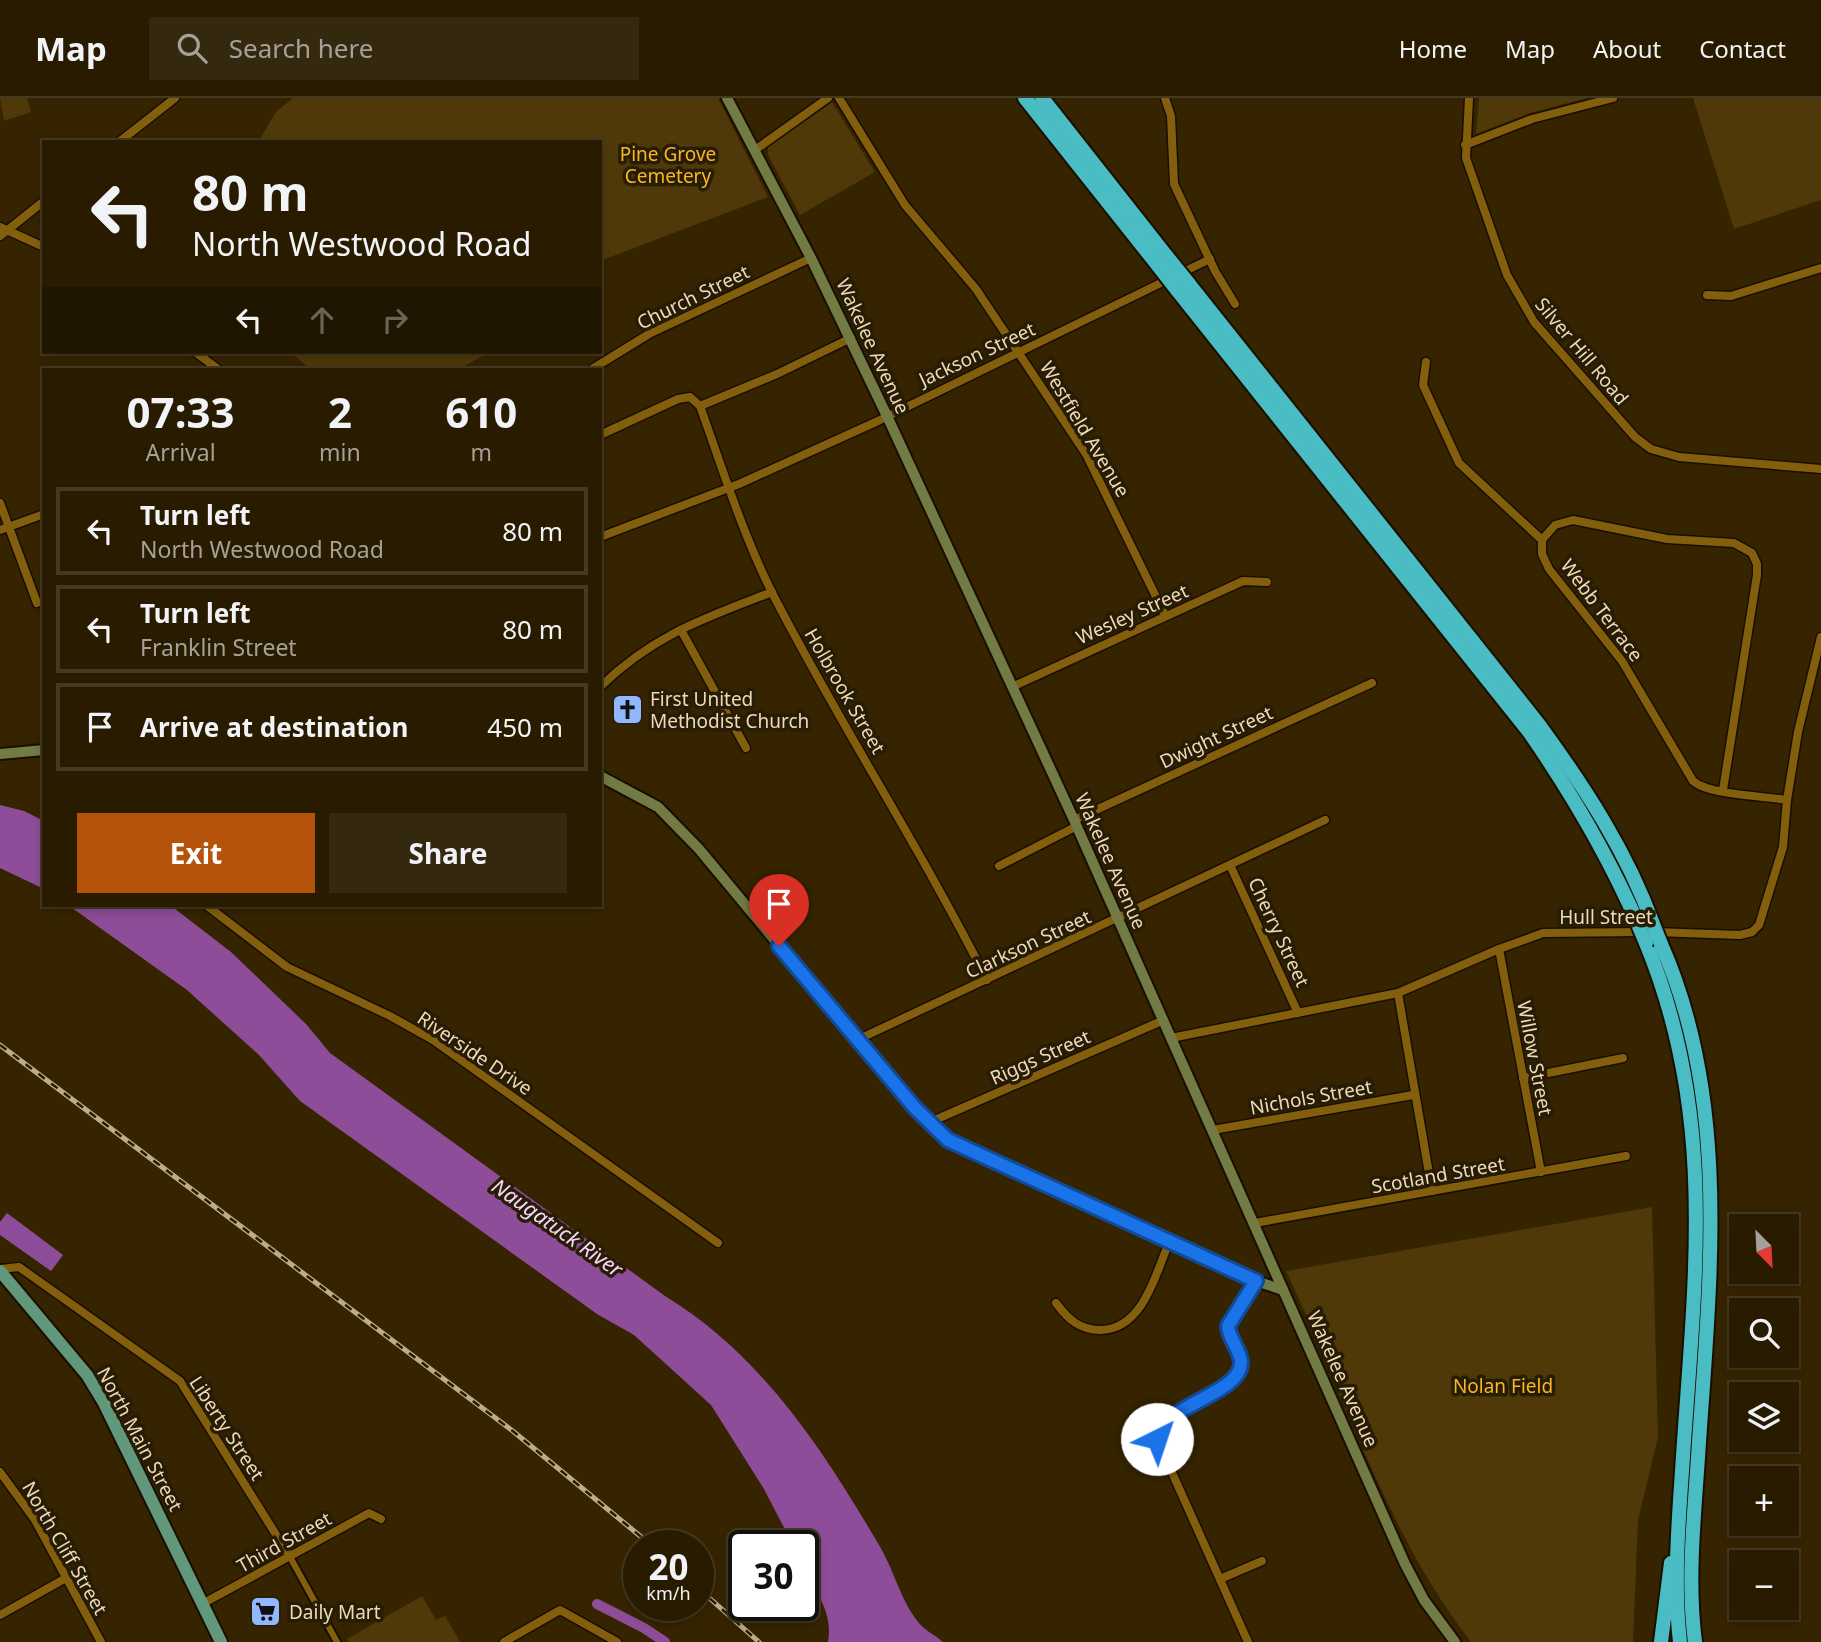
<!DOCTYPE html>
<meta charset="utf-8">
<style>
body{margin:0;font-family:"Noto Sans",sans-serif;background:#34280f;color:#f1f3f6;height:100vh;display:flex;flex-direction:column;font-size:26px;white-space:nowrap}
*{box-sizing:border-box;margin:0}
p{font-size:23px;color:#a5a199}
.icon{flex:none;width:38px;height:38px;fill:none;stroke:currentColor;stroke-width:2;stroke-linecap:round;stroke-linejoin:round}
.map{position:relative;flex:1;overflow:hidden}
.panel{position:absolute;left:42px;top:270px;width:560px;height:539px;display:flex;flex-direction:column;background:#281b00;border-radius:0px;box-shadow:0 4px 10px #0003,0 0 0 2px #443922}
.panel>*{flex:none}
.banner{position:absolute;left:42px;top:42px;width:560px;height:214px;border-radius:0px;box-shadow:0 4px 10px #0003,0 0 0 2px #443922;background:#281b00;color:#f1f3f6;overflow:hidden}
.needle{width:46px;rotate:156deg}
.tools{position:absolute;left:1729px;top:1116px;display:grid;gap:14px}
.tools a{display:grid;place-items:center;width:70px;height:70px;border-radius:0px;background:#281b00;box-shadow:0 4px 10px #0003,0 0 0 2px #443922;font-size:35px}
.speed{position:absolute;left:623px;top:1432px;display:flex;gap:14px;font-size:35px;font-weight:700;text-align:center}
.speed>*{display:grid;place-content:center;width:91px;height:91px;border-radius:50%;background:#281b00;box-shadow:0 4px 10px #0003,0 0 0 2px #443922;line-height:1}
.speed small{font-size:18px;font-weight:400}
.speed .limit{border:4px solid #111;border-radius:10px;background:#fff;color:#111}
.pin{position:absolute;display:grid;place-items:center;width:60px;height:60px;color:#fff;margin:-72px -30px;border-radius:50% 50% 50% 0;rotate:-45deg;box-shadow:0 0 7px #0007}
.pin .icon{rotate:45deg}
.me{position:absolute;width:77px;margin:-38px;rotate:41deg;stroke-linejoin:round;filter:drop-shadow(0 0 5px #0008)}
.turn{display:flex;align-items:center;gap:24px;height:147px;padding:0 35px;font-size:32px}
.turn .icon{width:91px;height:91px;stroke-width:2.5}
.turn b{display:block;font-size:49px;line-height:60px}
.lanes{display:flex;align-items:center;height:66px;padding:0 35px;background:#0003;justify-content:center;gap:35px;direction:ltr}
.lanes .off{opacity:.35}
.eta{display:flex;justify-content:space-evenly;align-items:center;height:119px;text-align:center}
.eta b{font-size:42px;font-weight:700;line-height:49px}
.button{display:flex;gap:14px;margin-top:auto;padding:14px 35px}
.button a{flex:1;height:80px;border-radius:0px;background:#b45309;color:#fff;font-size:28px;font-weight:700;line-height:80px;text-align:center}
.button a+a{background:#34280f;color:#f1f3f6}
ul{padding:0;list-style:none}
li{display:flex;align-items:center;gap:21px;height:88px;margin:0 14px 10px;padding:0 21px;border:4px solid #443922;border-radius:0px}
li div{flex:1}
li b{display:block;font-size:26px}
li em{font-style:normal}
header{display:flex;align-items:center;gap:42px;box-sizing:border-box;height:98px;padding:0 35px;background:#281b00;border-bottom:2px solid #443922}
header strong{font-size:33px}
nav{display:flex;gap:38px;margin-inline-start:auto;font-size:24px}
.search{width:490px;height:63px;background:#34280f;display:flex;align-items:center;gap:18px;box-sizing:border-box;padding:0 24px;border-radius:0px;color:#a5a199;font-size:26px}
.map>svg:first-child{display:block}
.green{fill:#4f3908}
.water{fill:#8e4d98}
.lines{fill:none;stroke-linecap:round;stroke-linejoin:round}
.canal{stroke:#8e4d98;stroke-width:10}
.pedestrian-casing{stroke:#190e00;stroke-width:10}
.minor-casing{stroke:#190e00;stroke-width:11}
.secondary-casing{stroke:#190e00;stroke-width:14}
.primary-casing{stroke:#190e00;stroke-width:16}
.motorway-casing{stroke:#190e00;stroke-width:18}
.pedestrian{stroke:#835f0d;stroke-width:6}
.minor{stroke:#835f0d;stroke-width:8}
.secondary{stroke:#727b44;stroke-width:10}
.primary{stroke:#61977b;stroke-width:12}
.motorway{stroke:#4abcc4;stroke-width:14}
.rail-casing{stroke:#beab88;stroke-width:5}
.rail{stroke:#271c05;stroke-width:2.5;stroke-dasharray:8;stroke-linecap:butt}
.motorway-bridge-casing{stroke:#190e00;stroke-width:18;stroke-linecap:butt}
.motorway-bridge{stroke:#4abcc4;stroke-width:14}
.route-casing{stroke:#114b97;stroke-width:18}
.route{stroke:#1a73e8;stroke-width:12}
.labels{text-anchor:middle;stroke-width:7;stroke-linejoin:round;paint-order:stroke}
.park-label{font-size:19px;fill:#f9b81b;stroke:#271c05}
.street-label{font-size:19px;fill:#eedab8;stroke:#271c05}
.poi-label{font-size:19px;fill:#eedab8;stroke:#271c05;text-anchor:start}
.water-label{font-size:21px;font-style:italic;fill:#f7d4fc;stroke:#271c05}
</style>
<header>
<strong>Map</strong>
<div class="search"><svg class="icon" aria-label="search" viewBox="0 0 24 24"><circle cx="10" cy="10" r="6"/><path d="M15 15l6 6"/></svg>Search here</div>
<nav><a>Home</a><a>Map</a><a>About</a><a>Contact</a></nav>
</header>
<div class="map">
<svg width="1821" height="1544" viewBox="0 0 1821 1544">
<rect width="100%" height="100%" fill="#362400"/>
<g class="green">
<polygon points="0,0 27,0 31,14 4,23"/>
<polygon points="293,0 718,0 768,99 600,163 600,44 258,44 276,14"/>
<polygon points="1479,0 1587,0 1530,15 1476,36"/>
<polygon points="1693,0 1821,0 1821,102 1734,131"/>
<polygon points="832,4 875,74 800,117 768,57 768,49"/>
<polygon points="290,254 490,254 459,271 310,271"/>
<path d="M1652,1109L1658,1339L1638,1422L1633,1544H1471C1386,1435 1345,1297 1286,1173Z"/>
<polygon points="422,1498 436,1522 445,1518 460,1544 349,1544 347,1541"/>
</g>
<g class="water">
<polygon points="0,707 24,713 44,723 44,791 0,770"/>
<path d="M68,807H170L231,854L306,926L330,955L665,1198C762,1257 823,1352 879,1447C894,1472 900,1501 918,1524C924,1532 935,1537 943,1544H828C835,1505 803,1487 803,1447H793L764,1391L711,1307L634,1237L597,1216L300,1003L259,957L187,892Z"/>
<polygon points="7,1115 63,1157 51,1173 0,1137 0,1124"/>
</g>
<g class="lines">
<polyline class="canal" points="597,1506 644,1530 665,1544"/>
<defs>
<polyline id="pedestrian" points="290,1459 337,1544"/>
<g id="minor">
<polyline points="839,0 905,107 976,191 1086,356 1165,517"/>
<polyline points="1165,0 1171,18 1174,86 1215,173 1235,206"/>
<polyline points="1469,0 1466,60 1507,177 1534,224 1635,339 1651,351 1679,359 1821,371"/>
<polyline points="119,44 175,0"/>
<polyline points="1465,47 1532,21 1613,0"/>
<polyline points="755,52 828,0"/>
<polyline points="0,129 44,149"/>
<polyline points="0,138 44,103"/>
<polyline points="1707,197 1731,198 1821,170"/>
<polyline points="195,254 218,271"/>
<polyline points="1426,264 1423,287 1459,365 1542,442"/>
<polyline points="592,271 649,236 811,160"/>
<polyline points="700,308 777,276 851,240"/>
<path d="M600,337L678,301L690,299L700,308C724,375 746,447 780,510C846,636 923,755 987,882"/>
<polyline points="0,405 37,505"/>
<polyline points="0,432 44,416"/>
<polyline points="600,439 739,386 878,323 1210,161"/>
<polyline points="681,532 746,650"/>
<path d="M600,589C653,537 705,520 772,494"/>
<polyline points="1012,589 1243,483 1267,484"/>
<path d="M1723,692L1757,477V466L1752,455L1734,445L1667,441L1573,422L1555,427L1542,442V456L1549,471L1622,563L1693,683C1709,697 1764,698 1787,702"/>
<polyline points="1074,722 1372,585"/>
<polyline points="1230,767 1298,915"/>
<polyline points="999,768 1077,728"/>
<polyline points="206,807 287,869 390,918 433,942 718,1145"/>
<polyline points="1654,834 1740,837 1752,834 1759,827 1783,749 1787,702 1798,634 1821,539"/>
<polyline points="1499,851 1541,1074"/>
<polyline points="1398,895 1432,1093"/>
<polyline points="1171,940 1398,895 1499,851 1543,835 1641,834"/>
<polyline points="857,942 1325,722"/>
<polyline points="1523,980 1623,960"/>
<polyline points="928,1025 1164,922"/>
<polyline points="1213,1032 1413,997"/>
<polyline points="1255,1125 1626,1058"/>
<polyline points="0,1171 19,1169 180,1283 290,1459"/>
<path d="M1056,1205C1068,1221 1079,1232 1101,1232C1144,1231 1156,1174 1170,1142"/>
<polyline points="0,1374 35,1422 101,1544"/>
<polyline points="1220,1481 1262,1463"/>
<polyline points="202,1506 369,1415 381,1421"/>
<polyline points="0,1517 66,1480"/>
<polyline points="504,1544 560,1512 617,1544"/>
<path d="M1248,1544L1157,1341C1162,1307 1240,1296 1240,1265C1241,1252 1228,1242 1228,1229L1256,1183"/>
</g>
<g id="secondary">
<polyline points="727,0 811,160 887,318 1074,722 1405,1466 1424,1502 1455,1544"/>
<polyline points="0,656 44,652"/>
<polyline points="600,678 658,709 699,751 915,1011 948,1042 968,1053 1256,1183 1283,1192"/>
</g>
<polyline id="primary" points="0,1173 87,1277 104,1305 221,1544"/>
<g id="motorway">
<polyline points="1025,0 1156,165"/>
<polyline points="1042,0 1168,160"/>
<path d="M1189,186L1540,628C1585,690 1627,754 1653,826"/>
<path d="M1177,192L1530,635C1572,696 1608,757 1638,826"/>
<path d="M1646,845C1717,1017 1695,1179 1683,1358C1679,1419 1673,1483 1680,1544"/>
<path d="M1661,846C1732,1006 1709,1189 1698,1359C1694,1420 1687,1483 1695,1544"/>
<polyline points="1661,1544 1671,1465"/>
</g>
</defs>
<use href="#pedestrian" class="pedestrian-casing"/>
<use href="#minor" class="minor-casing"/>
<use href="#secondary" class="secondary-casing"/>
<use href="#primary" class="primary-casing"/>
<use href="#motorway" class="motorway-casing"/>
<use href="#pedestrian" class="pedestrian"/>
<use href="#minor" class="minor"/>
<use href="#secondary" class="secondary"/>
<use href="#primary" class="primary"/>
<use href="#motorway" class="motorway"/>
<defs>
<g id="rail">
<polyline points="0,947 514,1334 651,1447"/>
<polyline points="698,1490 759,1544"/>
</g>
</defs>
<use href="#rail" class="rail-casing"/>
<use href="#rail" class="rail"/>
<defs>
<g id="motorway-bridge">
<polyline points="1168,160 1189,186"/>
<polyline points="1156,165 1177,192"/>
<polyline points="1638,826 1646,845"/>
<polyline points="1653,826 1661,846"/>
</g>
</defs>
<use href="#motorway-bridge" class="motorway-bridge-casing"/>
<use href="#motorway-bridge" class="motorway-bridge"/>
</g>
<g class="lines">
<defs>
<path id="route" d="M779,848L915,1010L948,1042L1256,1183L1228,1228C1229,1242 1241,1252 1241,1265C1240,1297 1161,1307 1157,1341"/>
</defs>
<use href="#route" class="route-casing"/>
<use href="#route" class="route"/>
</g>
<defs>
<symbol id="church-square" viewBox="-11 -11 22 22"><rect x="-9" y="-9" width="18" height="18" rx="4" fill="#91b8fd" stroke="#271c05"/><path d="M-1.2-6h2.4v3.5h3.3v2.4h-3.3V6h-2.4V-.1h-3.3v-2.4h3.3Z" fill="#111"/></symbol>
<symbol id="supermarket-square" viewBox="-11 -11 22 22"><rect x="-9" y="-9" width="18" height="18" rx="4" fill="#91b8fd" stroke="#271c05"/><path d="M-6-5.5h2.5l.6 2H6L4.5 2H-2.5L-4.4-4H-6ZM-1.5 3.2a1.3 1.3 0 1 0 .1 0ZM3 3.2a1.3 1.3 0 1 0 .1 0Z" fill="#111"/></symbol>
</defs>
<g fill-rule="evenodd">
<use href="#church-square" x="610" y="594" width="35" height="35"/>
<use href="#supermarket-square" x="248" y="1496" width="35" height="35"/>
</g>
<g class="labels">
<g class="park-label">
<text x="668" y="63">Pine Grove<tspan x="668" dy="22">Cemetery</tspan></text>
<text x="1503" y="1295">Nolan Field</text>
</g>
<g class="street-label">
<text transform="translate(693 199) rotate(-26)" y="7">Church Street</text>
<text transform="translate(873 248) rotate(65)" y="7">Wakelee Avenue</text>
<text transform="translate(1582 253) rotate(50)" y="7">Silver Hill Road</text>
<text transform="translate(977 256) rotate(-25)" y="7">Jackson Street</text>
<text transform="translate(1085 331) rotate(59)" y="7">Westfield Avenue</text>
<text transform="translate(1602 512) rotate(53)" y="7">Webb Terrace</text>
<text transform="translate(1132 516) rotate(-24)" y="7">Wesley Street</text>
<text transform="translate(845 593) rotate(60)" y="7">Holbrook Street</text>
<text transform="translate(1216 639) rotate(-25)" y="7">Dwight Street</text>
<text transform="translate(1111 763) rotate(66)" y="7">Wakelee Avenue</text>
<text x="1606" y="826">Hull Street</text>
<text transform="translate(1279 834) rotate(65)" y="7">Cherry Street</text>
<text transform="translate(1028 846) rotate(-25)" y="7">Clarkson Street</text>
<text transform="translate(475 955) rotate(34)" y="7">Riverside Drive</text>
<text transform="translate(1040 959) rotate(-24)" y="7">Riggs Street</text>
<text transform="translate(1535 960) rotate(79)" y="7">Willow Street</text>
<text transform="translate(1311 999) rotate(-10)" y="7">Nichols Street</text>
<text transform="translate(1438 1077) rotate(-10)" y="7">Scotland Street</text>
<text transform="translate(1343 1281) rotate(66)" y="7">Wakelee Avenue</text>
<text transform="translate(227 1330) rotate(57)" y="7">Liberty Street</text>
<text transform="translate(140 1341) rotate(62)" y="7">North Main Street</text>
<text transform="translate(284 1444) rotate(-29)" y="7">Third Street</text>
<text transform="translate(65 1450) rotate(60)" y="7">North Cliff Street</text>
</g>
<g class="poi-label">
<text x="650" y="608">First United<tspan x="650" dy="22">Methodist Church</tspan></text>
<text x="289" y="1521">Daily Mart</text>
</g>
<g class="water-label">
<text transform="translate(557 1130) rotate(35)" y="7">Naugatuck River</text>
</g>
</g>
</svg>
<div class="tools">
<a><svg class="needle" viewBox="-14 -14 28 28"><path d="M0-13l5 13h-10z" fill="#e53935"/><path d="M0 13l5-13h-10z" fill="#a5a199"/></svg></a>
<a><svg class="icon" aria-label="search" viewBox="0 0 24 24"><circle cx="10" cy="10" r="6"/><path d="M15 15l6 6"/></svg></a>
<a><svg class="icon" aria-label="layers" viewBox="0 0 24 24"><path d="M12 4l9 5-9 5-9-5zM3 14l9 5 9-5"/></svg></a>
<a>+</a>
<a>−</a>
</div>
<div class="speed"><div>20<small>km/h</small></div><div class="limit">30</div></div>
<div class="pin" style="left:779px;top:848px;background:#d93025"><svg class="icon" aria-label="arrive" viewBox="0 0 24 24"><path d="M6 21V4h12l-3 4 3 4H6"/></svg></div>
<svg class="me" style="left:1157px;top:1341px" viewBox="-20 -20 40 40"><circle r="19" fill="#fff"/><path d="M0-13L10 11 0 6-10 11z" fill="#1a73e8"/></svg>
<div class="banner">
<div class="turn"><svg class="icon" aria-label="left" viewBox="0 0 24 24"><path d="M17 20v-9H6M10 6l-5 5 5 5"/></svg><div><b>80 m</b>North Westwood Road</div></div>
<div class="lanes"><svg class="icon" aria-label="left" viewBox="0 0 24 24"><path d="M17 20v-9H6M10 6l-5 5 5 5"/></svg><svg class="icon off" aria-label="ahead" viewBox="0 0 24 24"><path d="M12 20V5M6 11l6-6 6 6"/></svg><svg class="icon off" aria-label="right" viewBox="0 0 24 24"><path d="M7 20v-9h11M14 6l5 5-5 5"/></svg></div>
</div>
<section class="panel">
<div class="eta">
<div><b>07:33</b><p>Arrival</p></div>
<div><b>2</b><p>min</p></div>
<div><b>610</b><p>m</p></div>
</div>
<ul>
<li><svg class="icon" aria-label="left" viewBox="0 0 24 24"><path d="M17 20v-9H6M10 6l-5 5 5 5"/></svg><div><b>Turn left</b><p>North Westwood Road</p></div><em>80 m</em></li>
<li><svg class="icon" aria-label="left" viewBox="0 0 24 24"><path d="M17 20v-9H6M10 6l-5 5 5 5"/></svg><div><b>Turn left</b><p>Franklin Street</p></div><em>80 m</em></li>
<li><svg class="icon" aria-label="arrive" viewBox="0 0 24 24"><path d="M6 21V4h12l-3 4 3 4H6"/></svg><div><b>Arrive at destination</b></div><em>450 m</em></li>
</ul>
<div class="button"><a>Exit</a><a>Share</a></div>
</section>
</div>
